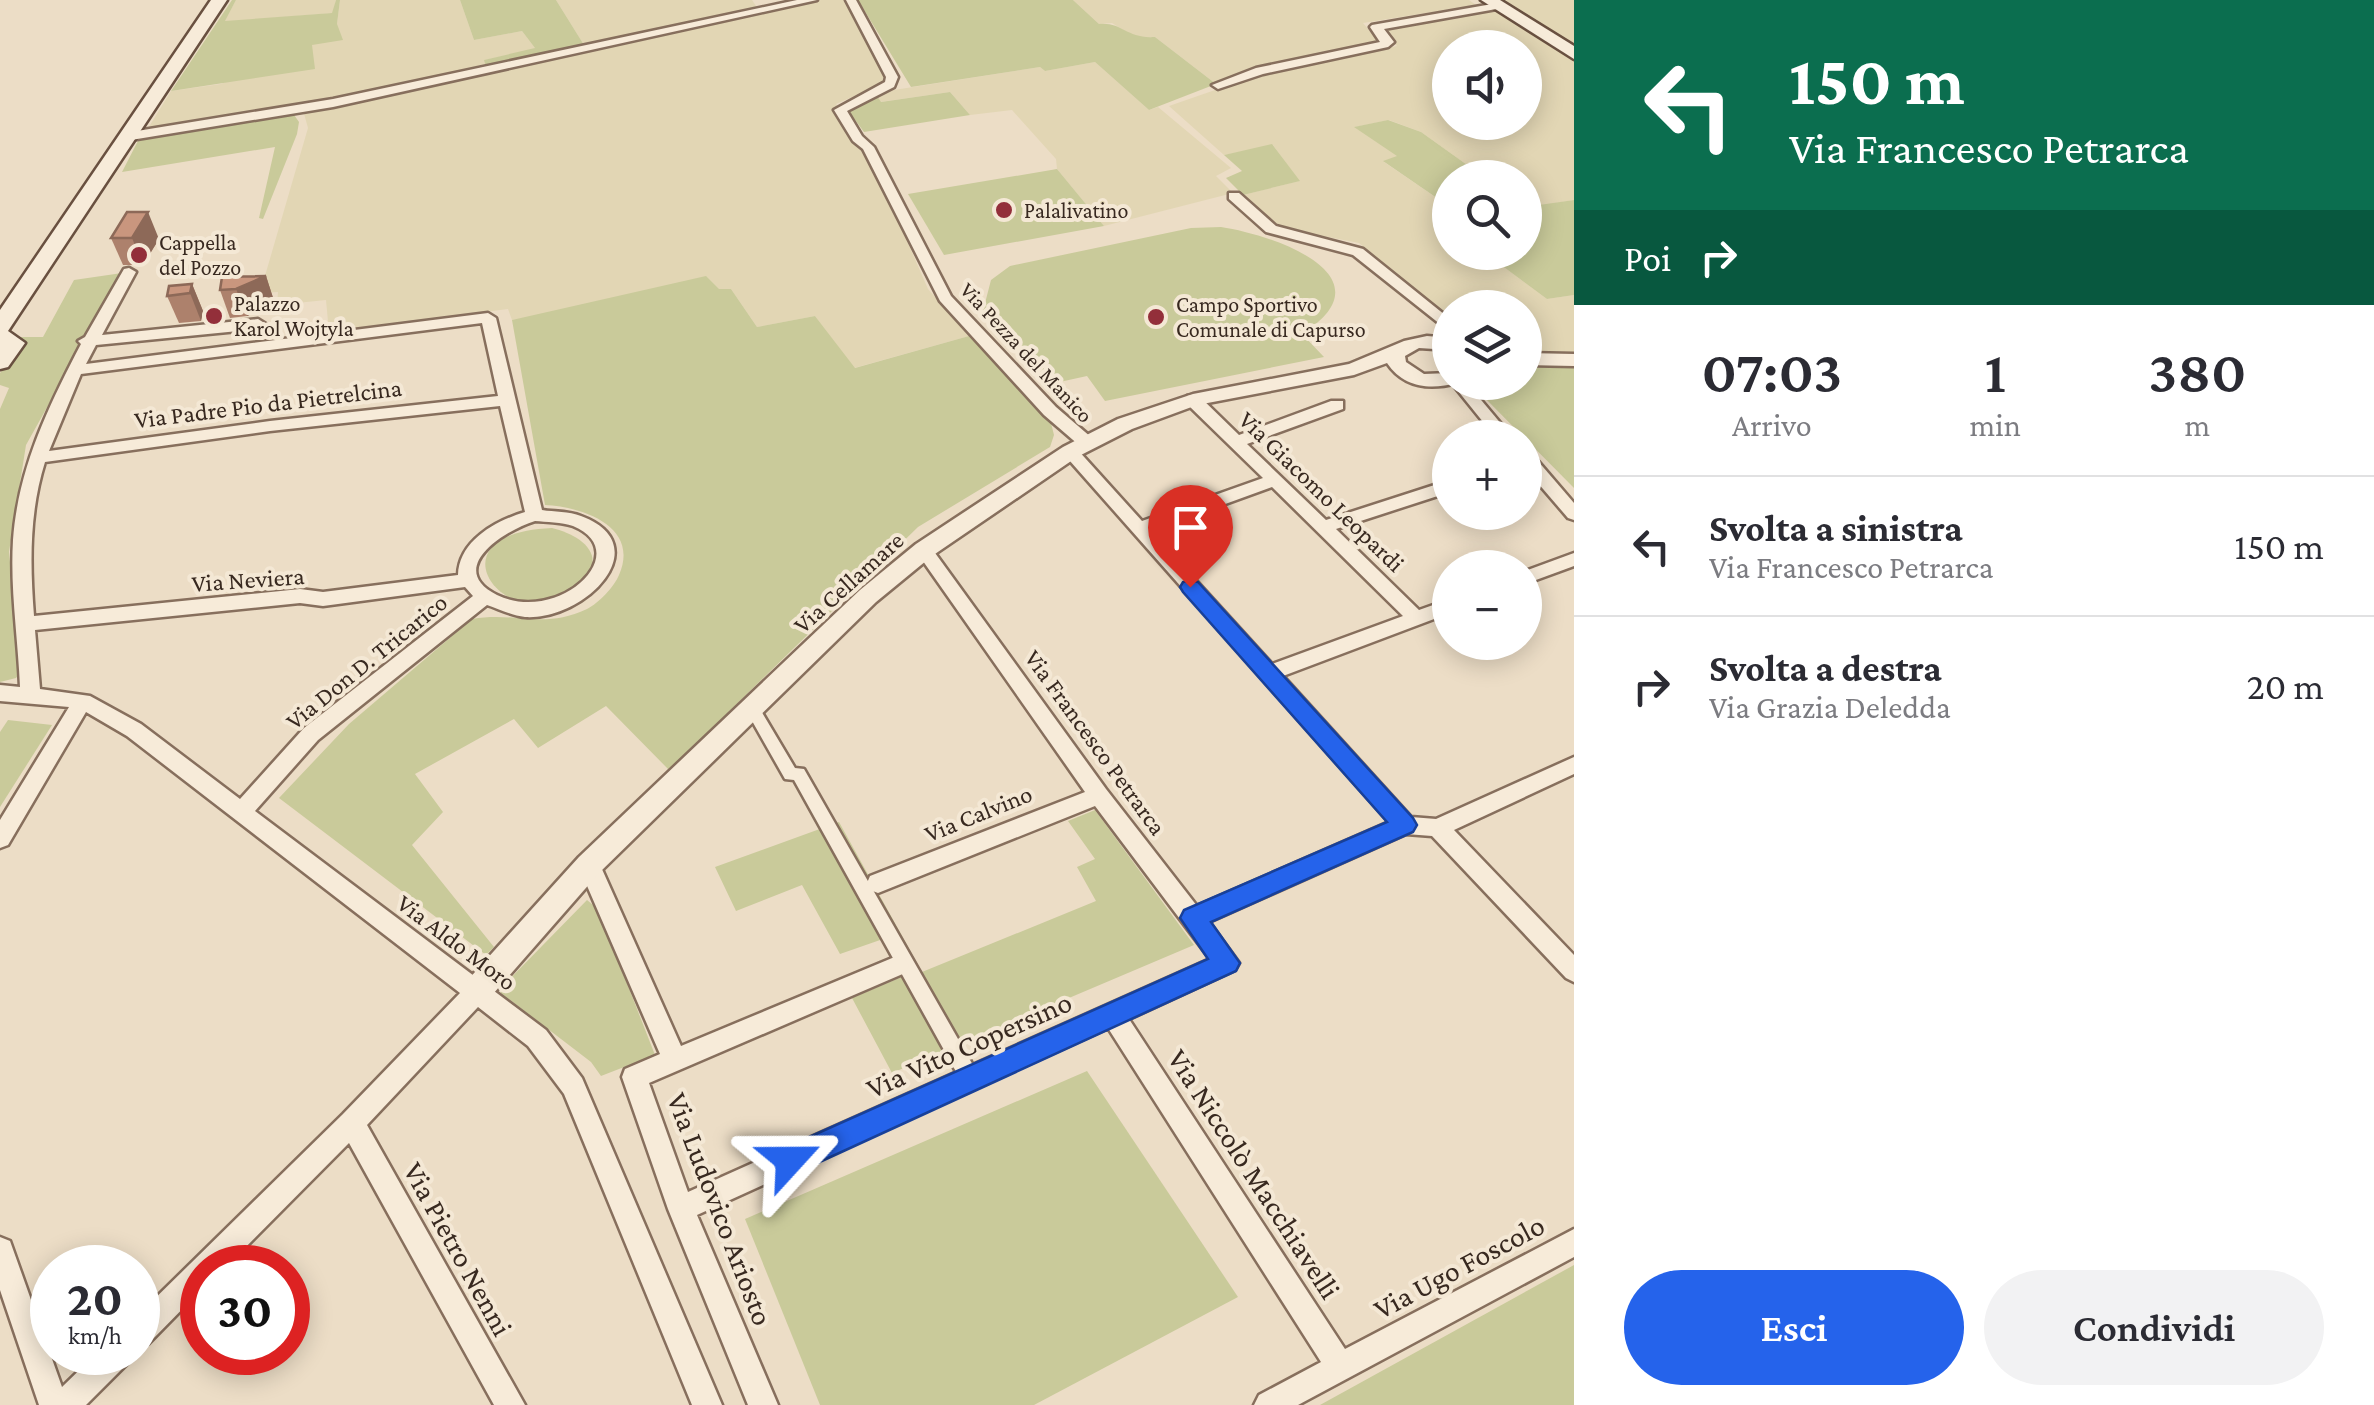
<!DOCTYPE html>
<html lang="it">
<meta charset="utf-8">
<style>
body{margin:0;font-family:"Crimson Pro",serif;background:#f2f2f3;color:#2b2b33;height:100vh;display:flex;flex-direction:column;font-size:38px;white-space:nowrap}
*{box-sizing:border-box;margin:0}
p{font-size:32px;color:#7c7c81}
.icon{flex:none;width:55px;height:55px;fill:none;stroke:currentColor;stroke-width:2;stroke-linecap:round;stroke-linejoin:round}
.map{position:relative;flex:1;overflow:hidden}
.sheet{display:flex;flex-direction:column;background:#fff;width:800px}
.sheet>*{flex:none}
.hud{background:#0b6e4f;color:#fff;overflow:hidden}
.tools{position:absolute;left:1432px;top:30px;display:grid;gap:20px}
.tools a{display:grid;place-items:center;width:110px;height:110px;border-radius:50%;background:#fff;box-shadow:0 5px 25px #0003;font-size:50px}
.speed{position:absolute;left:30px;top:1245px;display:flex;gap:20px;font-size:50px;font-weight:700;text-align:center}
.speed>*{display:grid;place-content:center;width:130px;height:130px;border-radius:50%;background:#fff;box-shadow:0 5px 25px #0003;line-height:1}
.speed small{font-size:25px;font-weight:400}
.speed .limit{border:15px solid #d22;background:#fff;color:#111}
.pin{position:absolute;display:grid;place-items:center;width:85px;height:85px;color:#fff;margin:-102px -42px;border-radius:50% 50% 50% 0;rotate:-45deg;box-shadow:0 0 10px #0007}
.pin .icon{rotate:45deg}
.me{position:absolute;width:110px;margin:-55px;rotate:66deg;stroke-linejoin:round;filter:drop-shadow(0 0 8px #0008)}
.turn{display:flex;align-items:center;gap:35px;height:210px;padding:0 50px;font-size:45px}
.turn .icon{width:130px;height:130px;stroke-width:2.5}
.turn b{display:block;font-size:70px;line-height:85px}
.then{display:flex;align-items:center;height:95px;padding:0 50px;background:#0003;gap:20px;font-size:38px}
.eta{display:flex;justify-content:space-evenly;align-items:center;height:170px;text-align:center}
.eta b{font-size:60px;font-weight:600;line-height:70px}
.button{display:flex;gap:20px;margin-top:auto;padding:20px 50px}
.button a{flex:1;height:115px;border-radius:60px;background:#2563eb;color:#fff;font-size:40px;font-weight:600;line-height:115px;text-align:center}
.button a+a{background:#f2f2f3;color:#2b2b33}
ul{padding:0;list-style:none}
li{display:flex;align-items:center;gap:30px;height:140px;padding:0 50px;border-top:2px solid #e1e1e2}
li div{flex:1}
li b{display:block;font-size:38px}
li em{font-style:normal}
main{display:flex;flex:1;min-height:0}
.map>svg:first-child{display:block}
.farmland{fill:#e2d6b4;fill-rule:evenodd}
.green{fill:#c9ca9a}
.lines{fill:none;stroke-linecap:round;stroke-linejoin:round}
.pedestrian-casing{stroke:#876f5d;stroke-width:5}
.minor-casing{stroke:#876f5d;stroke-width:5}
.tertiary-casing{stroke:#876f5d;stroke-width:5}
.secondary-casing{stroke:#695040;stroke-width:5}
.pedestrian{fill:#f7ebd9;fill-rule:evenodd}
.minor{fill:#f7ebd9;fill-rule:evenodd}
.tertiary{fill:#f7ebd9;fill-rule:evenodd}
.secondary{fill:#f7ebd9;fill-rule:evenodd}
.wall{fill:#ad816c}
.shaded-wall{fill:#8d6958}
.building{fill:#c9967e;stroke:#8d6958;stroke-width:2.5}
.route{fill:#2563eb;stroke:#184099;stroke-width:2.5}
.poi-dot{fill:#932f3a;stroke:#f4e8d5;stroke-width:4}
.labels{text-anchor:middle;stroke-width:8;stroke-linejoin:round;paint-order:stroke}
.far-poi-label{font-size:22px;fill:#382920;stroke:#f4e8d5;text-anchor:start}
.far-street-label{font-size:22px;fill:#382920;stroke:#f4e8d5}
.street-label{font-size:25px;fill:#382920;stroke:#f4e8d5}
.near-street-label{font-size:30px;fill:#382920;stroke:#f4e8d5}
</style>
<main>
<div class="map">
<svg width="1574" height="1405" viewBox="0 0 1574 1405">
<rect width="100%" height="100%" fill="#ecddc6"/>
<g class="farmland">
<polygon points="236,0 336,0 333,13 224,22"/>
<polygon points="340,0 460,0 474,40 522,31 536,49 485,60 486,67 250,117 147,130 171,91 221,84 312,45 337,24"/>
<polygon points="556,0 752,0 758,9 584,45"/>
<polygon points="821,0 849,0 891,77 885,83 836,104 867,149 928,289 969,336 854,368 815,316 757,327 731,289 512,320 508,309 329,332 326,300 277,305 278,292 260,293 308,128 303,110"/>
<polygon points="1073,0 1469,0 1476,5 1363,23 1379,42 1216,84 1155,37 1136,38 1112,23 1099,24"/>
<path d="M1483,0H1574V200L1526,208L1525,178L1484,177L1421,132L1389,120L1355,127L1398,156L1384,162L1450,207V252L1485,253L1547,299L1574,295V352L1525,351V308H1450V318L1359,243L1282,228L1243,195L1299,181L1273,145L1224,155L1169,106L1267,72L1397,46L1381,27L1492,7ZM1450,48H1525V122H1450Z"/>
<polygon points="1095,62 1149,110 1158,107 1231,168 1216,176 1233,193 1104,226 1057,169 1056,159 1012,110 970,115 950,92 880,102 875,93 1040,67 1045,71"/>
</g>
<g class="green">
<polygon points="232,0 236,0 225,21 332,13 336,0 340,0 337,24 343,40 312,45 315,69 171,91"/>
<polygon points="460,0 556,0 584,45 486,67 484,60 535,48 522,31 474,40"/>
<path d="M858,0H1073L1099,24C1123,22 1126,39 1155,37L1216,84L1149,110L1095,62L1045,71L1040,67L911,87Z"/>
<polygon points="950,92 970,115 864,132 847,109 875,93 881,102"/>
<polygon points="292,112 299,122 297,134 263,219 259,218 275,147 122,172 141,135"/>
<polygon points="1388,120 1421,132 1484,177 1450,178 1450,207 1383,161 1397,156 1354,127"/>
<polygon points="1272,144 1300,181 1243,195 1226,178 1242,171 1224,155"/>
<polygon points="1057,169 1104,226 944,255 908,194"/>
<polygon points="1574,200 1574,295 1547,299 1485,253 1525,252 1525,207"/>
<path d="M1221,227C1274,235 1393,276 1302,334L1324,357L1105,401L1087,376L1055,383C1030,350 1003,349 983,311L991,280L1010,266L1191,228Z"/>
<polygon points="122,273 26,445 9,552 21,672 16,678 0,682 0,409 9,388 0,385 0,373 20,350 20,337 43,337 74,280"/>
<path d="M706,276L719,289H731L757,327L815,316L855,368L969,336L1051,423L1054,435L1050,447L918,527L669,770L606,706L538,748L514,719L415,774L443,812L412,845L494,947L486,955L279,798L349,724L472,619C515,611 543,630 587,609C599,603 614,587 619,575C640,527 584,507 545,505L512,320Z"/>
<polygon points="1574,366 1574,488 1477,390 1475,383 1525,382 1525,367"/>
<path d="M552,528C577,534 607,552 585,580C523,656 414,534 552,528Z"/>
<polygon points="8,720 52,725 0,807 0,732"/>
<polygon points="1095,810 1194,945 892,1073 852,998 904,976 883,939 840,954 802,885 736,911 715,867 839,822 922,972 1096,901 1077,867 1095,859 1068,821"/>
<polygon points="587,900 598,909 655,1055 601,1076 591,1062 501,993 501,988"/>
<polygon points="1087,1071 1238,1297 1034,1405 820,1405 745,1219"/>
<polygon points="1574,1265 1574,1405 1320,1405"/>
</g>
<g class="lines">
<defs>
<polygon id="pedestrian" points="752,702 757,704 795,768 804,769 978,1074 980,1080 978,1086 971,1089 964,1086 794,780 785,779 747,712 744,708 747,704"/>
<g id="minor">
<polygon points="797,0 817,0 333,107 131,140 125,136 131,132 333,99"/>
<polygon points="846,0 856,0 898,77 894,87 847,111 862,136 874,147 951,296 1056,407 1092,438 1092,446 1080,446 1044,415 940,301 863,149 853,141 834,110 885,82 886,77"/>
<polygon points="1498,3 1502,4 1502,8 1384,29 1394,42 1388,47 1263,74 1218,89 1212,85 1256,68 1380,42 1370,27 1372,25"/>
<polygon points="1229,193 1239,193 1276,226 1363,249 1450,319 1450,332 1353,255 1266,232 1229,199"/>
<path d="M129,268L136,272L102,335L258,319L266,324L258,329L96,345L86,364L488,313L496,318L542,510C554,512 569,511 581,516C659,545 585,621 525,617C513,616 499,609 487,605L318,740L255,811L546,1030L582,1078L722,1405H692L564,1094L528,1046L478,1007L367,1125L525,1405H494L349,1143L225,1268H202V1289L148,1344L138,1348V1315L343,1114L460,993L127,736L86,712L8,845L0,848V820L69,707L0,701V685L20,687C18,638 10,589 13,540C18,469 48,407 81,344L78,341L85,337L124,269ZM482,323L498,396L270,421L49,451L81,374ZM500,406L525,512C495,521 459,541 458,575L323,592L300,589L34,616C30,564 29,513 45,462L270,431ZM535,521C546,522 562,522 573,526C636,552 559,625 497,595C445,569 503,531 535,521ZM465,587L473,596L304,728L240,799L141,724L90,696L40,689L35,630L300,603L323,606Z"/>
<polygon points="1450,381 1466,382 1513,438 1496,438"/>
<path d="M1193,395L1199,396L1239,435L1331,401H1343V409L1247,444L1326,520L1450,480V492L1336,529L1419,610L1450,599V613L1283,676L1411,817L1436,819L1574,757V774L1454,830L1574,955V982L1566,978L1432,836L1406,834L1209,922L1239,963L1235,970L1129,1019L1345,1349L1574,1229V1257L1298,1405H1254L1259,1395L1321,1362L1108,1028L697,1215L778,1405H748L668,1209L622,1077L625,1069L660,1054L578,865L581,858L589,856L597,858L681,1046L897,956L905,959L909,966L905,973L649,1083L688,1192L1210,959L1095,806L878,893L870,890L867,883L870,876L1085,792L918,554L915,550L918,546H930L1106,789L1197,906L1389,822L1062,452L1070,447L1076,448L1142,521L1263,478L1187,404V396ZM1272,487L1403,616L1272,664L1151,531Z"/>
<polygon points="1525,452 1531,453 1574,503 1574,520 1568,518 1525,468"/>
<polygon points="1574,553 1574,566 1525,584 1525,571"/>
<polygon points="0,1237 10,1241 62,1387 98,1352 133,1352 129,1362 86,1405 39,1405 0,1290"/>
</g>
<g id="tertiary">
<path d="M1427,336L1450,338V350L1419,348L1405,356L1406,362L1424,374L1450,373V382L1457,383C1430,390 1404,388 1387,363L1354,375L1197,405L1132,429L1077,457L932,556L876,602L599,873L486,1002L476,1005L466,1002L461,992L466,982L579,857L860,590L916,544L1063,447L1118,419L1193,394L1349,364L1404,341Z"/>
<polygon points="1525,353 1574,354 1574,366 1525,365"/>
</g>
<g id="secondary">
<polygon points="211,0 227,0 8,331 25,343 8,367 0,369 0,310"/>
<polygon points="1481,0 1500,0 1574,46 1574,59"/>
</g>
</defs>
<use href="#pedestrian" class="pedestrian-casing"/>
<use href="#minor" class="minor-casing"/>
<use href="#tertiary" class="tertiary-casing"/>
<use href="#secondary" class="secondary-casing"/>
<use href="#pedestrian" class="pedestrian"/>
<use href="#minor" class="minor"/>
<use href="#tertiary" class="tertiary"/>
<use href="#secondary" class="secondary"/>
</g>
<g class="wall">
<polygon points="111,238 159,239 143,265 123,265"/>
<polygon points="266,276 275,304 247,316 230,318 220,290"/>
<polygon points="192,284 203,311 201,321 179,323 167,296"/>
</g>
<g class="shaded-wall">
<polygon points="148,212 159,239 143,265 132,238"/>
<polygon points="266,276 275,304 247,316 236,289"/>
<polygon points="192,284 203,311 201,321 190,293"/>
</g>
<g class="building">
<polygon points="127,212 148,212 132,238 111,238"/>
<polygon points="266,276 236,289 220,290 222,277"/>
<polygon points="192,284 190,293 167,296 169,286"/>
</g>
<polygon class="route" points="1190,580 1198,582 1413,818 1417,825 1413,832 1211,922 1240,963 1236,971 800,1171 790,1175 780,1171 775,1160 780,1150 1208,959 1180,918 1184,910 1387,822 1183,592 1180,587 1183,582"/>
<g class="poi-dot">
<circle cx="1004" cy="210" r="10"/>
<circle cx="139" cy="255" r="10"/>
<circle cx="214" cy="316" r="10"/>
<circle cx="1156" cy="317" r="10"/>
</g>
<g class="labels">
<g class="far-poi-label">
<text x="1024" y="218">Palalivatino</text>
<text x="159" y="250">Cappella<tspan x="159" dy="25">del Pozzo</tspan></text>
<text x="234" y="311">Palazzo<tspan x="234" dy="25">Karol Wojtyla</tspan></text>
<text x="1176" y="312">Campo Sportivo<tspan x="1176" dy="25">Comunale di Capurso</tspan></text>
</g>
<g class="far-street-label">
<text transform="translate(1027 352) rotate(47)" y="8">Via Pezza del Manico</text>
</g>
<g class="street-label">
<text transform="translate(268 403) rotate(-7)" y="9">Via Padre Pio da Pietrelcina</text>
<text transform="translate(1322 491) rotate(44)" y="9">Via Giacomo Leopardi</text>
<text transform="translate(248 579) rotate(-4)" y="9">Via Neviera</text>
<text transform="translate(848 582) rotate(-42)" y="9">Via Cellamare</text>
<text transform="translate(366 661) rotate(-39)" y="9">Via Don D. Tricarico</text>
<text transform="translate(1096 742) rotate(54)" y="9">Via Francesco Petrarca</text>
<text transform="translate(978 813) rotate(-22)" y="9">Via Calvino</text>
<text transform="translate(457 942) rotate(37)" y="9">Via Aldo Moro</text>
</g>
<g class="near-street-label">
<text transform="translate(969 1045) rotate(-24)" y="10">Via Vito Copersino</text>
<text transform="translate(1254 1174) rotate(57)" y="10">Via Niccolò Macchiavelli</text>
<text transform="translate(720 1209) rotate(69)" y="10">Via Ludovico Ariosto</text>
<text transform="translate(458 1249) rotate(61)" y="10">Via Pietro Nenni</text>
<text transform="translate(1459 1267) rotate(-28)" y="10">Via Ugo Foscolo</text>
</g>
</g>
</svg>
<div class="tools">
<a><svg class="icon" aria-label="sound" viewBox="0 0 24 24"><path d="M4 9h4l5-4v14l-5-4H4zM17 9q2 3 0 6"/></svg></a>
<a><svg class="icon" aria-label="search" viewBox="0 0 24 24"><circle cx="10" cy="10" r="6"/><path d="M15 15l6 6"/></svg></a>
<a><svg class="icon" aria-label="layers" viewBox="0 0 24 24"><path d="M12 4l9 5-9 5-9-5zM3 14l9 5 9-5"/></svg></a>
<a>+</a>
<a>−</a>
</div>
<div class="speed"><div>20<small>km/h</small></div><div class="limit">30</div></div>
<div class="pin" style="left:1190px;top:587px;background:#d93025"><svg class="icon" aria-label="arrive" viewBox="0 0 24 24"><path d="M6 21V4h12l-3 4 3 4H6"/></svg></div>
<svg class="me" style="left:790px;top:1160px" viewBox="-20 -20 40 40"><path d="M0-17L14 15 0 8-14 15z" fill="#2563eb" stroke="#fff" stroke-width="4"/></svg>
</div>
<section class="sheet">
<div class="hud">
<div class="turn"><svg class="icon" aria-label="left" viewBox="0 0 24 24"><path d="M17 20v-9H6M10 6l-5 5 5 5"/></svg><div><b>150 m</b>Via Francesco Petrarca</div></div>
<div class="then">Poi<svg class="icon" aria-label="right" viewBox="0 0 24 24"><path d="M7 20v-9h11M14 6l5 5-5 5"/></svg></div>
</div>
<div class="eta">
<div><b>07:03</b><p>Arrivo</p></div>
<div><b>1</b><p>min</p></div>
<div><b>380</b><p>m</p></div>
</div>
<ul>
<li><svg class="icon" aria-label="left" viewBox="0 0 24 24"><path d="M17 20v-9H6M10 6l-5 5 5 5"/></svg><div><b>Svolta a sinistra</b><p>Via Francesco Petrarca</p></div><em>150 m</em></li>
<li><svg class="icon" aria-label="right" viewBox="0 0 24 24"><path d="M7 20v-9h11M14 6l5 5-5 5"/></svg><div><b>Svolta a destra</b><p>Via Grazia Deledda</p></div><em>20 m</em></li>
</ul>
<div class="button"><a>Esci</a><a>Condividi</a></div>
</section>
</main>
